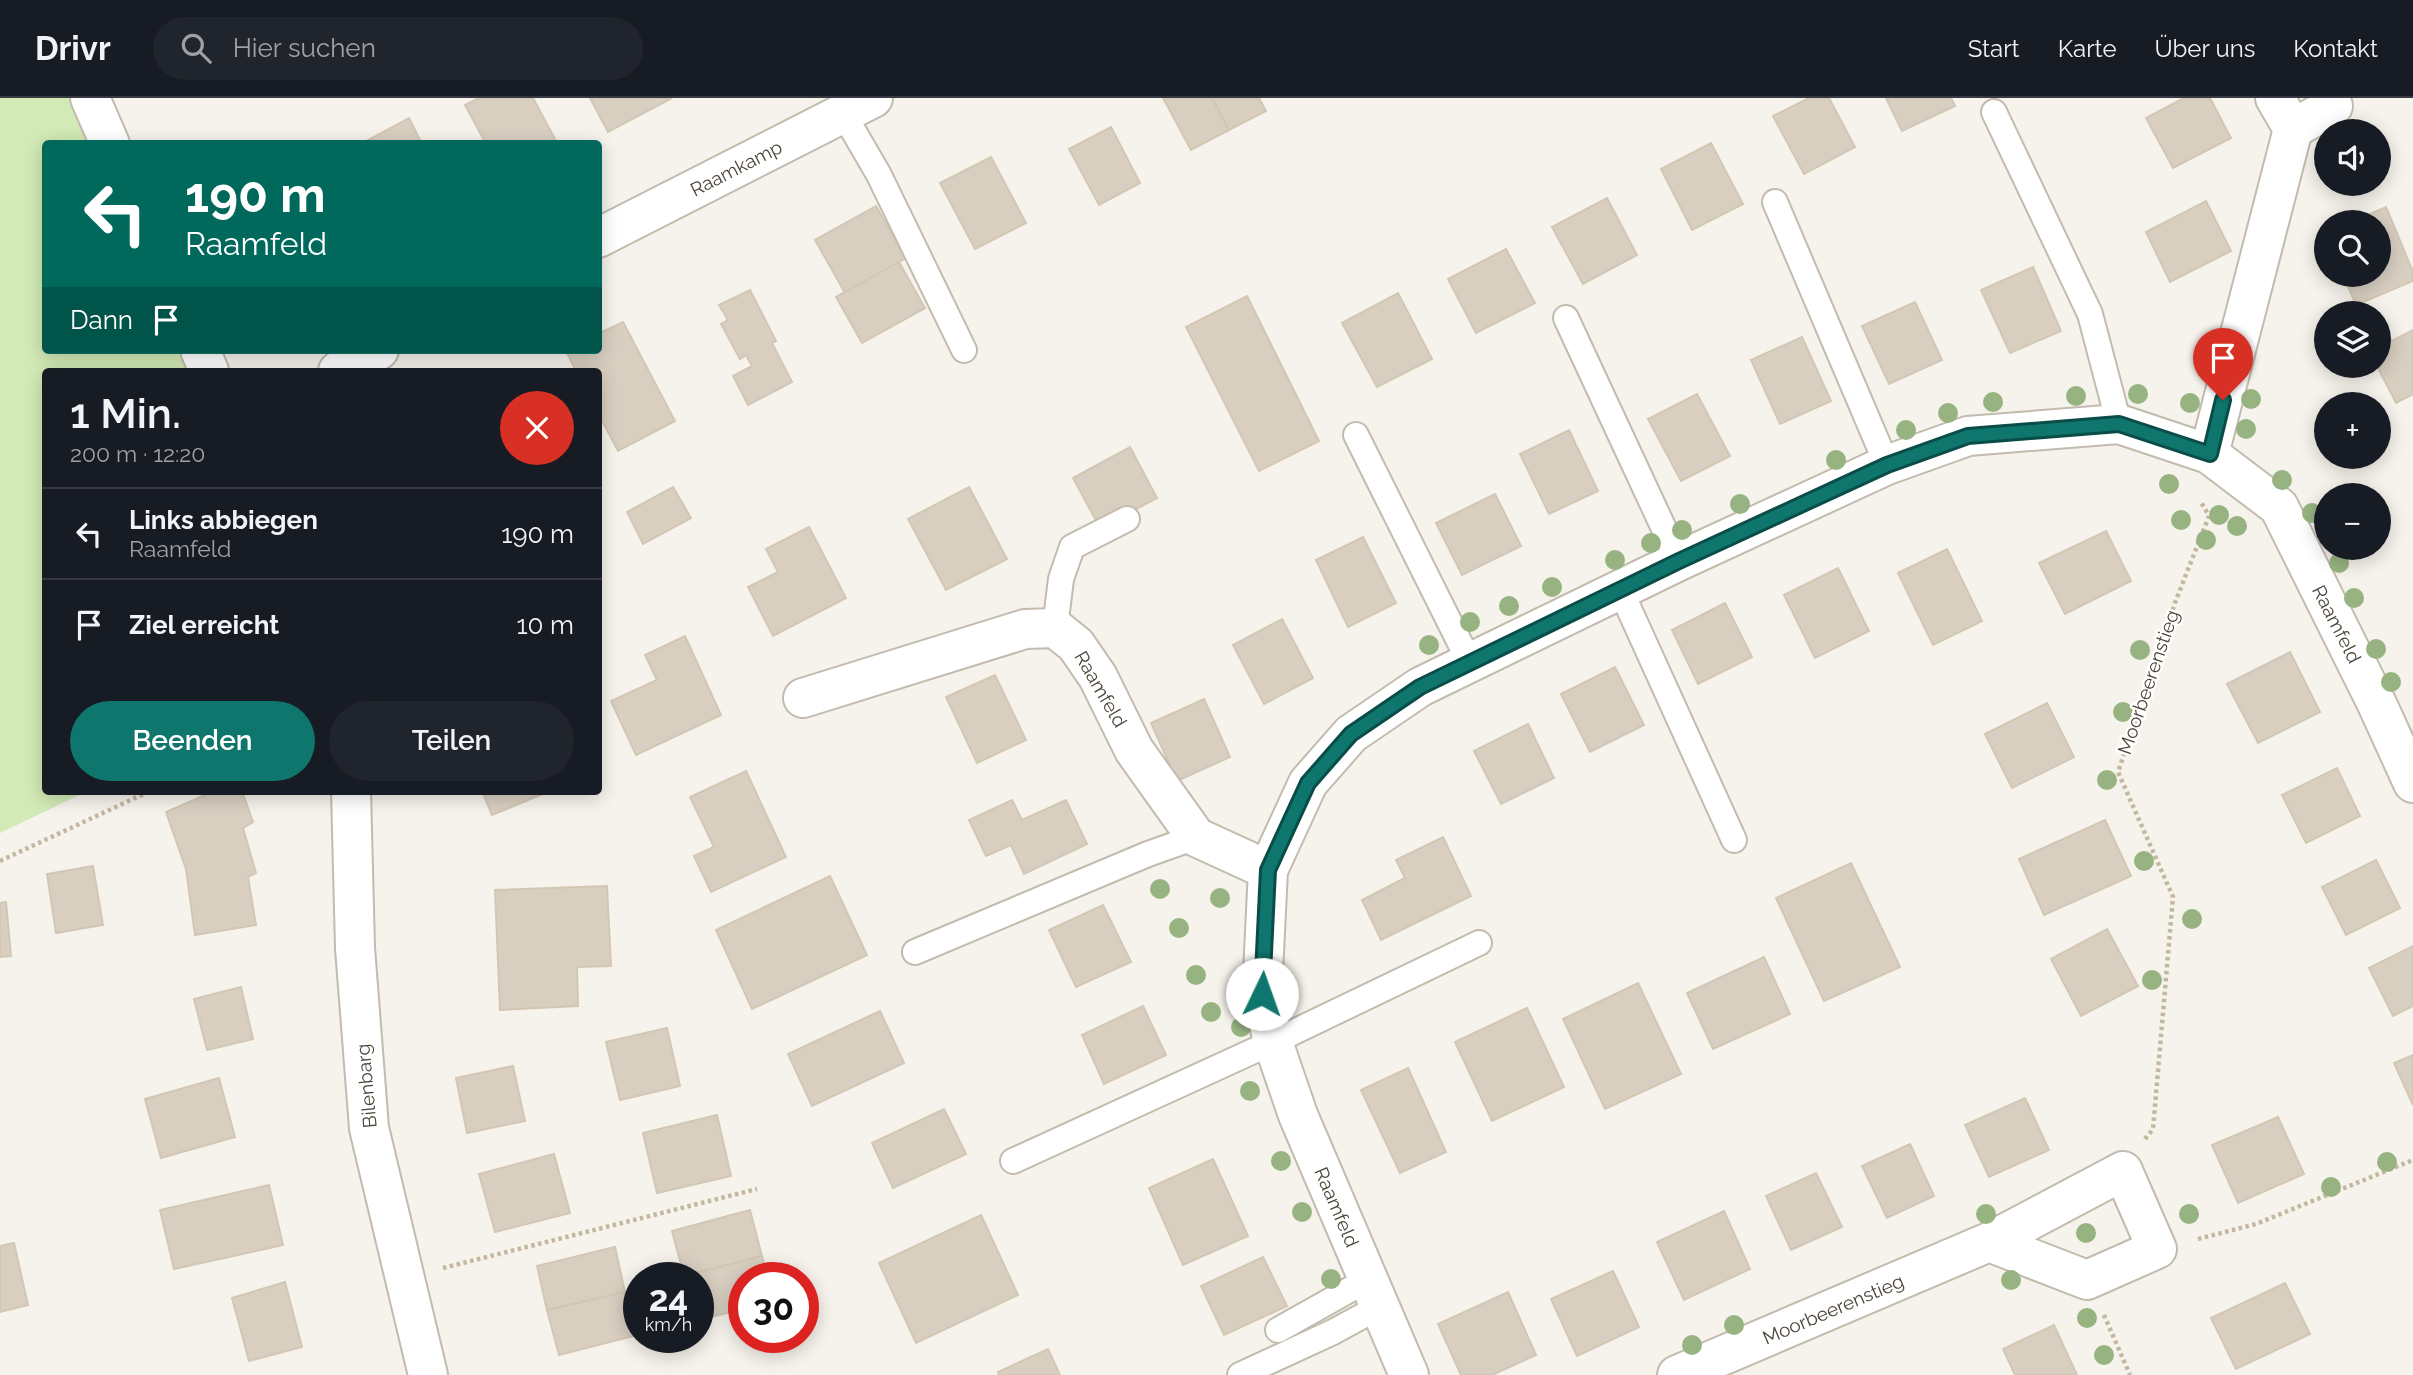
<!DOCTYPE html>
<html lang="de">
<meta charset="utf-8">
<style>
body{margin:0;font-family:Raleway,sans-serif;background:#20242c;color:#f1f3f6;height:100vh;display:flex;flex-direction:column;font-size:26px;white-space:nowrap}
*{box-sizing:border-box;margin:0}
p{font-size:23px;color:#9ea1a6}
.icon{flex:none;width:38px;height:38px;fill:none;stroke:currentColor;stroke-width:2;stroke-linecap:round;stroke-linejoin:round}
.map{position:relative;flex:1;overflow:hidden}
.panel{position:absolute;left:42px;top:270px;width:560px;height:427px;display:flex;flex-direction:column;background:#171b24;border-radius:7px;box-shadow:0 4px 18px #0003}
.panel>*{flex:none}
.banner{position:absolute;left:42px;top:42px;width:560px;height:214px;border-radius:7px;box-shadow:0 4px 18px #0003;background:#00695c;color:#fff;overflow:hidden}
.fabs{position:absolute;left:2314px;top:21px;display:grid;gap:14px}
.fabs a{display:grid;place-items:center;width:77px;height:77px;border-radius:50%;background:#171b24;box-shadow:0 4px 18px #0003;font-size:35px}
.speed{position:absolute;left:623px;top:1164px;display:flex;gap:14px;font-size:35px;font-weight:700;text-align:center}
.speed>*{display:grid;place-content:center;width:91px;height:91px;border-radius:50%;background:#171b24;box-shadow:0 4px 18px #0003;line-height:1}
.speed small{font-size:18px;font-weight:400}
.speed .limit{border:10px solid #d22;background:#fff;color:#111}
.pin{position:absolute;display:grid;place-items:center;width:60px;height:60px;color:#fff;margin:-72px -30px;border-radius:50% 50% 50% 0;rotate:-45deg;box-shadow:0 0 7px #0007}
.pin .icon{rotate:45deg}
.me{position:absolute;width:77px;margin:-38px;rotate:3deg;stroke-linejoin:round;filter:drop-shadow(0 0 5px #0008)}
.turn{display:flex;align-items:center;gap:24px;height:147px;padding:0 28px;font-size:32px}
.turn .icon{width:91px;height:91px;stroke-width:2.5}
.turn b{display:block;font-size:49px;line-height:60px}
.then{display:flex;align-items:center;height:66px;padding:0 28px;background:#0003;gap:14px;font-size:26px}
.round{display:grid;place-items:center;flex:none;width:74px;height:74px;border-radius:37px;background:#20242c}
.summary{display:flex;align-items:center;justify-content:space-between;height:119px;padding:0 28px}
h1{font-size:42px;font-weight:600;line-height:52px}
.button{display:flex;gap:14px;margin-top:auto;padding:14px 28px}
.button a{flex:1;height:80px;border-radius:42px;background:#0f766e;color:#fff;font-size:28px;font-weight:600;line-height:80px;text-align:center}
.button a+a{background:#20242c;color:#f1f3f6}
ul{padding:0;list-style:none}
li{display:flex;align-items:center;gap:21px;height:91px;padding:0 28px;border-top:2px solid #363941}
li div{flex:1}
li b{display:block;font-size:26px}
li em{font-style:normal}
header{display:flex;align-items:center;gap:42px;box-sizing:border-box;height:98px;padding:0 35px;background:#171b24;border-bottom:2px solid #363941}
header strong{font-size:33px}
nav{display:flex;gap:38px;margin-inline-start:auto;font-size:24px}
.search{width:490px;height:63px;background:#20242c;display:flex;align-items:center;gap:18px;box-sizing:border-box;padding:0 24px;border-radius:38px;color:#9ea1a6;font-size:26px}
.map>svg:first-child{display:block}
.green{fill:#d2eab5}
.building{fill:#d8cfc1;stroke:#d3c7b4;stroke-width:2}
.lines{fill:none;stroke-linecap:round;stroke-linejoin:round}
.lane-casing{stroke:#c2bbae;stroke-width:28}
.street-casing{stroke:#c2bbae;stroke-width:42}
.path{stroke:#c4b79f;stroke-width:4.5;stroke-dasharray:3.5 3.5;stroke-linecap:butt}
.lane{stroke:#fff;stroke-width:24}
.street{stroke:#fff;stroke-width:38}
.tree{fill:#97b381}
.route-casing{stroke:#0a4d48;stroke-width:18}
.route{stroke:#0f766e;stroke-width:12}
.labels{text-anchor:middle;stroke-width:5;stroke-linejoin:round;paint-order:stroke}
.street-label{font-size:19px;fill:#4b4439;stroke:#fff}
</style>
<header>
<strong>Drivr</strong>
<div class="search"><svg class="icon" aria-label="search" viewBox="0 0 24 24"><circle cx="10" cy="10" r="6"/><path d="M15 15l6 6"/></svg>Hier suchen</div>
<nav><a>Start</a><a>Karte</a><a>Über uns</a><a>Kontakt</a></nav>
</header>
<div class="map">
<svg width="2413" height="1277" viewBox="0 0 2413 1277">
<rect width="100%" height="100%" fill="#f6f3ec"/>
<polygon class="green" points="0,0 70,0 91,45 46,46 46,252 184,252 193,273 46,273 46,693 88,693 0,735"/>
<g class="building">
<polygon points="479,0 533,0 556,43 551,46 486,46 465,7"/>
<polygon points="590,0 672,0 608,34"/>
<polygon points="1163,0 1212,0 1229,32 1191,52"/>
<polygon points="1212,0 1259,0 1266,13 1229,32"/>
<polygon points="1809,0 1829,0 1855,49 1804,76 1773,18"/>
<polygon points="1886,0 1951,0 1955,8 1902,33"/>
<polygon points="2184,0 2210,0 2231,40 2173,70 2146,20"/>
<polygon points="409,20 422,46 361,46"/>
<polygon points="1111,29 1140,85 1099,107 1069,51"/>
<polygon points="1711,45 1743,106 1692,132 1661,71"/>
<polygon points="991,59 1026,125 975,151 940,85"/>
<polygon points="1607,100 1637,157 1583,186 1552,129"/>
<polygon points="2206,103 2231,153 2170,184 2146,134"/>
<polygon points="876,108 906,160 845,195 815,142"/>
<polygon points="2386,109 2413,174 2413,183 2356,207 2343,177 2378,177 2378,124 2351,124"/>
<polygon points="1506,151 1535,205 1476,235 1448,181"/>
<polygon points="899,164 925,210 862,245 836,199"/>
<polygon points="2033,169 2061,233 2010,255 1981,192"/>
<polygon points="750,192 776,243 772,245 792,284 748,307 733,278 752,268 746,257 740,261 721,226 728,222 719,207"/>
<polygon points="1398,195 1432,261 1377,289 1342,225"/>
<polygon points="1247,198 1319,343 1259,373 1186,229"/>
<polygon points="1915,204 1942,262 1889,286 1862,228"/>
<polygon points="623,224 675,323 618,353 598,315 598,273 576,273 566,253 598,252 598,236"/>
<polygon points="2413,232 2413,296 2396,305 2377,268 2378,250"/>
<polygon points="1802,239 1831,303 1780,326 1751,262"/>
<polygon points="1697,296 1730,358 1681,383 1648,321"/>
<polygon points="1569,332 1598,393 1549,416 1520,356"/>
<polygon points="1130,349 1157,400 1100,430 1073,380"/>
<polygon points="673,389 691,420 643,446 627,414"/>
<polygon points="969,389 1007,461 946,492 908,421"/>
<polygon points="1495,396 1521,448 1462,477 1436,425"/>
<polygon points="809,429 846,500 773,538 748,489 778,474 766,451"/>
<polygon points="2106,433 2131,483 2065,516 2039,465"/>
<polygon points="1363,439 1396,505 1348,529 1316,462"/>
<polygon points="1947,451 1982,523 1933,547 1898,475"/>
<polygon points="1838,470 1869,533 1815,560 1784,497"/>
<polygon points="1725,505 1752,559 1698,586 1672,532"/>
<polygon points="1282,521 1313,580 1264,606 1233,547"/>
<polygon points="685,538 721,617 636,657 611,603 657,582 645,557"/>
<polygon points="2290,554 2320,614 2258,645 2227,586"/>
<polygon points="1615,569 1644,627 1590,654 1561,596"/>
<polygon points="995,577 1026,642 977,665 946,599"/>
<polygon points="1204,601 1230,659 1177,683 1151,625"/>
<polygon points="2047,605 2074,659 2012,690 1985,636"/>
<polygon points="1528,626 1554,680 1501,706 1474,653"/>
<polygon points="2337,670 2360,718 2306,745 2282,697"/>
<polygon points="746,673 786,759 711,794 694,758 714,749 690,699"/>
<polygon points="214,693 242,693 253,724 243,730 256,775 248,779 256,827 195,837 186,771 166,714"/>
<polygon points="482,693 550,693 492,717"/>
<polygon points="1012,702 1022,722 1066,702 1087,746 1024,776 1011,747 986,758 969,722"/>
<polygon points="2105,722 2131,778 2044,817 2019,761"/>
<polygon points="1443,739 1471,798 1381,842 1362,802 1405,780 1396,762"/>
<polygon points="2376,762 2400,810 2346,837 2322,789"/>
<polygon points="1851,765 1900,869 1824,903 1776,800"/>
<polygon points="93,768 103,827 56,835 47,776"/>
<polygon points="830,778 867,857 752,911 716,832"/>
<polygon points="607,788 611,868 577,869 578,908 500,912 495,792"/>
<polygon points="6,804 11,858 0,859 0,805"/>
<polygon points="1103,807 1131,864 1076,889 1049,832"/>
<polygon points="2107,831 2138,888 2081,918 2051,861"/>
<polygon points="2413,848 2413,908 2393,918 2369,870"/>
<polygon points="1764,859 1790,916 1713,951 1687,895"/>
<polygon points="1638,885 1681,976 1605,1011 1563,921"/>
<polygon points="241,889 253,941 207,952 194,901"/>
<polygon points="1143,908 1166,957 1104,986 1082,937"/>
<polygon points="1527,910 1564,989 1492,1023 1455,944"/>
<polygon points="880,913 904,965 812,1008 788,956"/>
<polygon points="667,930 680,988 620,1002 606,944"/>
<polygon points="2413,957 2413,1007 2394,965"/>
<polygon points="513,968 525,1023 467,1035 456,980"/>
<polygon points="1408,970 1446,1054 1400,1075 1361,992"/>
<polygon points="219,980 235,1039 161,1060 145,1001"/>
<polygon points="2025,1000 2049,1052 1989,1079 1965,1027"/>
<polygon points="944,1011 966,1056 893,1090 872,1045"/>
<polygon points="717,1017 731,1078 657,1095 643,1035"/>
<polygon points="2278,1019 2304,1076 2238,1105 2212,1047"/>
<polygon points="1910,1046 1934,1098 1887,1120 1862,1068"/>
<polygon points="554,1056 570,1115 495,1134 479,1076"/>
<polygon points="1213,1061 1248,1138 1183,1167 1149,1090"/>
<polygon points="1816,1075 1842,1129 1791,1152 1766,1098"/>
<polygon points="269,1087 283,1147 174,1171 160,1112"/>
<polygon points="750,1112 762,1158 684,1178 672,1133"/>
<polygon points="1724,1113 1750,1171 1684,1202 1657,1144"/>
<polygon points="981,1117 1018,1197 916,1245 879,1165"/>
<polygon points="14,1145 28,1207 0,1214 0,1148"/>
<polygon points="615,1149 625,1194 547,1212 537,1168"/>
<polygon points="762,1158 768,1180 744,1180 744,1211 698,1222 698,1180 684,1178"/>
<polygon points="1263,1159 1287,1208 1224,1237 1201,1188"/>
<polygon points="1613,1173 1639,1229 1577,1258 1551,1201"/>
<polygon points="285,1184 302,1249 249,1263 232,1200"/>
<polygon points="2285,1185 2310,1236 2236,1271 2211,1220"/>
<polygon points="625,1194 637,1237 559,1257 547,1212"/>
<polygon points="1508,1194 1536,1257 1492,1277 1461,1277 1438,1226"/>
<polygon points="2054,1227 2077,1277 2015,1277 2003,1251"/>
<polygon points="1048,1251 1060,1277 999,1277 998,1274"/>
</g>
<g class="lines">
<defs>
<g id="lane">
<polyline points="1994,14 2090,216 2119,326"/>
<polyline points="843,15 879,77 964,252"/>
<polyline points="1775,104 1887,367"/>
<polyline points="1566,220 1679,463"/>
<polyline points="1356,337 1470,565"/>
<polyline points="1620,491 1734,742"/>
<polyline points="1055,530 1061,481 1072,449 1127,421"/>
<polyline points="915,854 1148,756 1196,739"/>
<polyline points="1013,1063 1273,944 1479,845"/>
<polyline points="1278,1232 1367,1182"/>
<polyline points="1240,1277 1333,1234 1379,1209"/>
</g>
<g id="street">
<polyline points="90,0 110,46"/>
<polyline points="2293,31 2333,8 2329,0"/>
<polyline points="598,140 873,0"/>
<polyline points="200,252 209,273"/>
<polyline points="338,273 379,252"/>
<polyline points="2209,356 2293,31 2275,0"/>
<polyline points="803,600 1025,531 1055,530 1076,547 1098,579 1134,652 1196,739 1268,772"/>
<polyline points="351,693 355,850 369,1030 428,1277"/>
<polyline points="1409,1277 1298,1017 1273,944 1262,896 1268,772 1308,685 1351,636 1420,589 1679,463 1887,367 1968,338 2119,326 2209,356 2279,409 2377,606 2413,685"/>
<polyline points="1677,1277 1989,1144 2123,1073 2157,1151 2087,1182 1989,1144"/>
</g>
</defs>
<use href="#lane" class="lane-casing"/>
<use href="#street" class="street-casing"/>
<g class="path">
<polyline points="0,763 150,693"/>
<polyline points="2145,1041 2153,1031 2173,799 2118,674 2176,502 2209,418 2201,404"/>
<polyline points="2198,1141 2256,1126 2413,1062"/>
<polyline points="443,1170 757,1091"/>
<polyline points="2104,1217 2130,1277"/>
</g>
<use href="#lane" class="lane"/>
<use href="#street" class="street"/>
</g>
<g class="tree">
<circle cx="2138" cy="296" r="10"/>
<circle cx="2076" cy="298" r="10"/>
<circle cx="2251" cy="301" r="10"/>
<circle cx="1993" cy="304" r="10"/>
<circle cx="2190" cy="305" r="10"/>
<circle cx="1948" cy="315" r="10"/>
<circle cx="2246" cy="331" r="10"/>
<circle cx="1906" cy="332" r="10"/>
<circle cx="1836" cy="362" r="10"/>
<circle cx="2282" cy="382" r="10"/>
<circle cx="2169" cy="386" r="10"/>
<circle cx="1740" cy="406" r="10"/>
<circle cx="2312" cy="415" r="10"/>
<circle cx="2219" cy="417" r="10"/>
<circle cx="2181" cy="422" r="10"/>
<circle cx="2237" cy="428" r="10"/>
<circle cx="1682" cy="432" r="10"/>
<circle cx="2206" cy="442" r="10"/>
<circle cx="1651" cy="445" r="10"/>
<circle cx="1615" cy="462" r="10"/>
<circle cx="2339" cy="465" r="10"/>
<circle cx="1552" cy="489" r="10"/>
<circle cx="2354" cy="500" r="10"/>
<circle cx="1509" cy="508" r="10"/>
<circle cx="1470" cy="524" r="10"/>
<circle cx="1429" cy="547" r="10"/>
<circle cx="2376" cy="551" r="10"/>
<circle cx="2140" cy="552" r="10"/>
<circle cx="2391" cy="584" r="10"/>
<circle cx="2123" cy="614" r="10"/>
<circle cx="2107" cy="682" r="10"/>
<circle cx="2144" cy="763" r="10"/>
<circle cx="1160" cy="791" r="10"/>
<circle cx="1220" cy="800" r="10"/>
<circle cx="2192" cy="821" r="10"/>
<circle cx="1179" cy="830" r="10"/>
<circle cx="1196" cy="877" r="10"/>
<circle cx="2152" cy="882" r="10"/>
<circle cx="1211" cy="914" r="10"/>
<circle cx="1241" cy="929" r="10"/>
<circle cx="1250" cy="993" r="10"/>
<circle cx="1281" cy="1063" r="10"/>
<circle cx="2387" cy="1064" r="10"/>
<circle cx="2331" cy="1089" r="10"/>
<circle cx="1302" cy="1114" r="10"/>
<circle cx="1986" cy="1116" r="10"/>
<circle cx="2189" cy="1116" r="10"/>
<circle cx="2086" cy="1135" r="10"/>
<circle cx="1331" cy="1181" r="10"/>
<circle cx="2011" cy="1182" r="10"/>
<circle cx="2087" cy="1220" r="10"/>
<circle cx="1734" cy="1227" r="10"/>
<circle cx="1692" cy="1247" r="10"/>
<circle cx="2104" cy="1257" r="10"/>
</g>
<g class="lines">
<defs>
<polyline id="route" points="1262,896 1268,772 1308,685 1351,636 1420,589 1679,463 1887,367 1968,338 2119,326 2210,356 2223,302"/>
</defs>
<use href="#route" class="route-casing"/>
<use href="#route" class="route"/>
</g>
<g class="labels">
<g class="street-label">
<text transform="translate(736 70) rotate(-27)" y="7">Raamkamp</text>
<text transform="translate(2337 526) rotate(63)" y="7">Raamfeld</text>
<text transform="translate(2148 584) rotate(-71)" y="7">Moorbeerenstieg</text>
<text transform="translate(1101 591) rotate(60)" y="7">Raamfeld</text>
<text transform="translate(366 988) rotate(-95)" y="7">Bilenbarg</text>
<text transform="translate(1337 1109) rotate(67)" y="7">Raamfeld</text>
<text transform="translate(1833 1211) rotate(-23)" y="7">Moorbeerenstieg</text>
</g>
</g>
</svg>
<div class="fabs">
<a><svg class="icon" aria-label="sound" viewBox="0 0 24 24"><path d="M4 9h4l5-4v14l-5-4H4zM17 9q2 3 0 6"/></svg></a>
<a><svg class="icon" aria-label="search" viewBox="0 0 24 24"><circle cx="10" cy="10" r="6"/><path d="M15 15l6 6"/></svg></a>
<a><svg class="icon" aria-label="layers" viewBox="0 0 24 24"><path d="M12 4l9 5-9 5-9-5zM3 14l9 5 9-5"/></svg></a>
<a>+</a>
<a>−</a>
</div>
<div class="speed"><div>24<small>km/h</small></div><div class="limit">30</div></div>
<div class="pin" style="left:2223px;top:302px;background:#d93025"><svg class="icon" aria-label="arrive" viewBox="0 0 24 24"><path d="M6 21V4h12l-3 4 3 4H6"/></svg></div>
<svg class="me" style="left:1262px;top:896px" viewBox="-20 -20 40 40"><circle r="19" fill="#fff"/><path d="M0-13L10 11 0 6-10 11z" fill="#0f766e"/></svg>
<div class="banner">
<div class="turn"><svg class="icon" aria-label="left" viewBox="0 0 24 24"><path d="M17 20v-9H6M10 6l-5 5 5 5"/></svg><div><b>190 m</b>Raamfeld</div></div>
<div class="then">Dann<svg class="icon" aria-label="arrive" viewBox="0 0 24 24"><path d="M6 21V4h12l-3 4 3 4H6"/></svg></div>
</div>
<section class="panel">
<div class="summary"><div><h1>1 Min.</h1><p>200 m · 12:20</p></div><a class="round" style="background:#d93025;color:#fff"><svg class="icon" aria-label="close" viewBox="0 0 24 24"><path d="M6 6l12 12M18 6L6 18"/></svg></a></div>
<ul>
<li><svg class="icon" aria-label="left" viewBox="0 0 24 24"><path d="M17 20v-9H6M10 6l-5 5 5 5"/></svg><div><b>Links abbiegen</b><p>Raamfeld</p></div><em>190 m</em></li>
<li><svg class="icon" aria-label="arrive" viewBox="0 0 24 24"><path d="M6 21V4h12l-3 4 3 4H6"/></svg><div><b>Ziel erreicht</b></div><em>10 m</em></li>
</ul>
<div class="button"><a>Beenden</a><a>Teilen</a></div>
</section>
</div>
